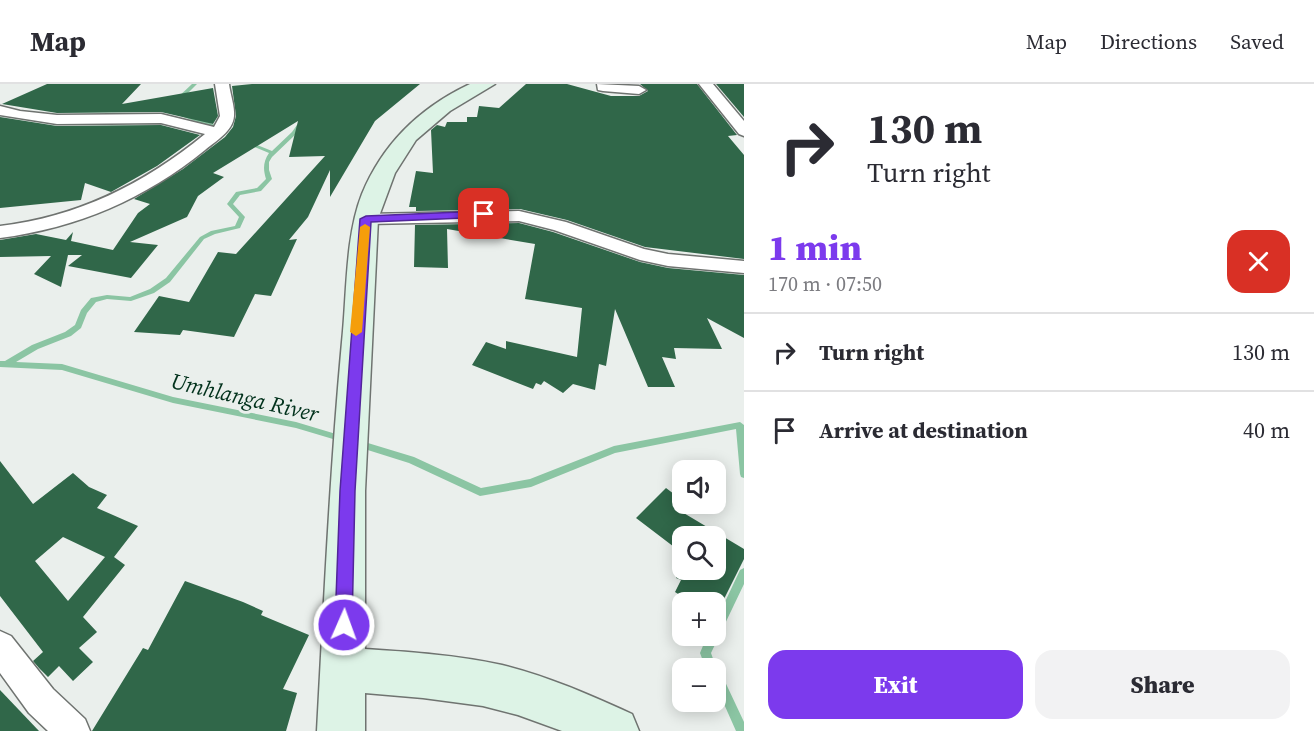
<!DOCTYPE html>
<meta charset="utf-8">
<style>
body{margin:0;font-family:"Source Serif 4",serif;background:#f2f2f3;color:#2b2b33;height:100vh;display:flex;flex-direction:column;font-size:22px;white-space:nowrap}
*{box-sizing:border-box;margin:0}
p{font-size:20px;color:#7c7c81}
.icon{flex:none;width:33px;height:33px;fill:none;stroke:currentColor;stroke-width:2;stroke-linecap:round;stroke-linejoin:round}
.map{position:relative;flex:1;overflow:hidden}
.drawer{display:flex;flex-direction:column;background:#fff;width:570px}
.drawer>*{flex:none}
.guide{background:#fff;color:#2b2b33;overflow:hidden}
.controls{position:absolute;left:672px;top:376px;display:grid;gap:12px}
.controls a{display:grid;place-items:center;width:54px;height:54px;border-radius:12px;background:#fff;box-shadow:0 3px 15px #0003;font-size:30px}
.pin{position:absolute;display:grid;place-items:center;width:51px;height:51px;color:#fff;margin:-26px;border-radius:12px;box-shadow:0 3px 9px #0006}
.me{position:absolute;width:66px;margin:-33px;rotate:2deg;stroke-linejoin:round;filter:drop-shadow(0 0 4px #0008)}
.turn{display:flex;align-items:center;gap:21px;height:126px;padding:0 24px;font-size:27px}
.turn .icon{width:78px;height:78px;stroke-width:2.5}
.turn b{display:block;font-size:42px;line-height:51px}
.round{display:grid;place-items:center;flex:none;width:63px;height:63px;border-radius:18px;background:#f2f2f3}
.headline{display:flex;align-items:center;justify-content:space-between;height:102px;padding:0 24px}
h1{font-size:36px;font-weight:800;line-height:45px;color:#7c3aed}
.cta{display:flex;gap:12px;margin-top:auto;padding:12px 24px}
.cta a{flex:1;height:69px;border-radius:18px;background:#7c3aed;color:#fff;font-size:24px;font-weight:800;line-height:69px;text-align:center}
.cta a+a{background:#f2f2f3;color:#2b2b33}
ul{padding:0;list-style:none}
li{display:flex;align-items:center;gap:18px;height:78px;padding:0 24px;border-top:2px solid #e1e1e2}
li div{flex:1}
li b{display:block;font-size:22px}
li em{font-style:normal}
header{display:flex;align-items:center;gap:36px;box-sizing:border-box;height:84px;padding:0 30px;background:#fff;border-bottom:2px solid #e1e1e2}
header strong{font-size:28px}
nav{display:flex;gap:33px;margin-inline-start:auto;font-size:21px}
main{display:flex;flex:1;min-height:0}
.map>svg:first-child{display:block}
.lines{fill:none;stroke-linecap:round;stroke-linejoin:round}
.stream{fill:#8bc5a3;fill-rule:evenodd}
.building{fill:#306749;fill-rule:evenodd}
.street-casing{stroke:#6f7370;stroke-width:3}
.secondary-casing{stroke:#6f7370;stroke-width:3}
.street{fill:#fff;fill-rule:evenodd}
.secondary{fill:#ddf3e6;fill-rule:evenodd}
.route{fill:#7c3aed;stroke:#51269a;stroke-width:1.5}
.slow{fill:#f59e0b}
.labels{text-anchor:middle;stroke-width:6;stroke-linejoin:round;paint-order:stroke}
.water-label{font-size:22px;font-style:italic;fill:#02321c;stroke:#eaefec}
</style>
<header>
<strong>Map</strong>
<nav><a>Map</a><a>Directions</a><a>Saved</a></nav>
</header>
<main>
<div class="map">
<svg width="744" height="647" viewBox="0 0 744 647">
<rect width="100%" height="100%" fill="#eaefec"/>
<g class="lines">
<g class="stream">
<polygon points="192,0 197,0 180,17 176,17 176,15"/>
<polygon points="180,28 215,41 216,42 211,43 178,31 177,30"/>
<path d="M297,41L302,42L296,50L272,73L269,78V86L272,95L271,96L261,107L240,111L233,120L245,133L240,144L215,150L204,155L170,198L154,209L131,217L107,215L96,218L87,229L81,244L71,252L38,265L16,278L62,280L173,313L296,338L346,353L347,355L346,357L343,358L296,344L173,319L62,286L0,283V277H5L32,261L65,248L75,241L81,226L91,214L107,211L130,213L150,205L166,194L200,153L211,147L235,142L239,133L227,120L236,108L257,104L266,95C263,85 263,78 269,69L245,59L250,58L272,67L292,48Z"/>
<polygon points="740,338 744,341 744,394 741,393 740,390 736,345 615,369 531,403 480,412 409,379 355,362 354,360 355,358 358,356 414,373 481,404 530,395 614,362"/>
<polygon points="744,484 744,500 711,569 717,586 720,587 744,638 744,647 736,647 716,602 716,585 706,585 700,569 707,552 716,552 716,537 740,486"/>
</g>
</g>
<g class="building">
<polygon points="47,0 141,0 122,20 213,4 218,32 213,40 161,28 57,29 2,20"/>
<polygon points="252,0 420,0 375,37 330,113 330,86 308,133 289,156 297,155 271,212 255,210 234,253 183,246 180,251 134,248 159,212 189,218 218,168 236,170 325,72 289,73 298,37 213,89 224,93 198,112 187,133 130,158 158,161 131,194 68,182 82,171 68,171 61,203 34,190 51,172 0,173 0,156 36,150 66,156 73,148 71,157 113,166 138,129 150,120 134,115 183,85 225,53 233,43 236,32 232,2"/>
<polygon points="526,0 567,0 611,12 639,12 648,7 640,0 697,0 737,51 728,52 744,71 744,175 645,163 567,136 520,125 416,127 416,123 409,123 416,87 433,89 431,46 437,41 445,43 447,38 467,38 467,33 477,33 479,22 499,24"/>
<polygon points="716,0 744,0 744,33"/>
<polygon points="0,33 57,42 161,41 200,51 157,82 111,108 85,99 81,116 0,124"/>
<polygon points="519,139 553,148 640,178 668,184 744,191 744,254 707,234 722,265 674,264 676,275 662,273 675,303 648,303 615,225 606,282 599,280 595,306 573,300 563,309 544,297 541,301 536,299 533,305 472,281 486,258 506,265 506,257 577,273 582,224 525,215 535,160 447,145 448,184 414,183 415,141"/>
<path d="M0,377L33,420L73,389L89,403L107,411L97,424L138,442L114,473L125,481L83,533L97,548L79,564L93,578L73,597L59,582L48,593L39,584L33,577L43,568L0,512ZM63,453L105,473L68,517L35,477Z"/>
<polygon points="666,404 682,416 682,420 689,421 682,428 744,465 744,475 722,519 692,519 675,508 681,496 676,494 682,483 682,486 716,486 716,453 682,453 682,469 636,434"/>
<polygon points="185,497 243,518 263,527 261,531 309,551 283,605 297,609 286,647 92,647 143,564 148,566"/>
<polygon points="0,606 39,647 0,647"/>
</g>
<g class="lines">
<defs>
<g id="street">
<path d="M215,0H229C230,9 235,23 234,32C233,47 216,57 205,66C145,115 77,144 0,154V142C78,133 144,100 205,50L161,39L57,40L0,31V22L20,27L57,31L161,30L214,43L220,32Z"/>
<polygon points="597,0 639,2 646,6 639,10 603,7 598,6"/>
<polygon points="699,0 713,0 744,37 744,52 739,50"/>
<polygon points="519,127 566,138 644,165 668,170 744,177 744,189 668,182 640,176 554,146 519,137 366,140 357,135 366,130"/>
<polygon points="0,547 11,552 53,605 85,635 90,647 48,647 29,629 0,589"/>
</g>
<path id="secondary" d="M470,0H495L450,27L416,56L395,89L378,135L365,407V565C411,568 457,571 502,581C547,592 590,611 632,630L639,647H562L518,631L483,622L423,614L365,609V647H317C324,517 330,388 342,258C347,212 345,153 362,110C383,59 421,23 470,0Z"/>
</defs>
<use href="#street" class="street-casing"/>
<use href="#secondary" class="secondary-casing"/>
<use href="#street" class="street"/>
<use href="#secondary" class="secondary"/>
</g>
<polygon class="route" points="484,127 490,130 488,133 371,138 355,407 352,541 350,547 344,550 337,547 335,541 340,407 360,135 366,132"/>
<polygon class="slow" points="365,140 370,143 362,248 356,252 350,248 360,143"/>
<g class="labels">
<g class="water-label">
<text transform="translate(245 313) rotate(13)" y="8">Umhlanga River</text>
</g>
</g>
</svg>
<div class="controls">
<a><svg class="icon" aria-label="sound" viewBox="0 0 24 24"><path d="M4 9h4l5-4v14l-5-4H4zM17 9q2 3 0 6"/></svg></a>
<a><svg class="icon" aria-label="search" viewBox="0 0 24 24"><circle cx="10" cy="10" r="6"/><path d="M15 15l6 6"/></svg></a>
<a>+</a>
<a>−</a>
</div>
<div class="pin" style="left:484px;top:130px;background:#d93025"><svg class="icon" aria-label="arrive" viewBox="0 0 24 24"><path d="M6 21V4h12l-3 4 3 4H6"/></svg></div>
<svg class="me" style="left:344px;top:541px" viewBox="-20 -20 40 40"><circle r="17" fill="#7c3aed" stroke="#fff" stroke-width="3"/><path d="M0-11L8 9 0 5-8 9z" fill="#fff"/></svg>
</div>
<section class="drawer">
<div class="guide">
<div class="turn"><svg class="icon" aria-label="right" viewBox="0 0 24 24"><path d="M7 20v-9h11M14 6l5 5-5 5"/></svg><div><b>130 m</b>Turn right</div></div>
</div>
<div class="headline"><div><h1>1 min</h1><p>170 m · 07:50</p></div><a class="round" style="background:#d93025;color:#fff"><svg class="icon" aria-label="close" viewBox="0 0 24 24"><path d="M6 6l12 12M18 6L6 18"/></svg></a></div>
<ul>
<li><svg class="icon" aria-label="right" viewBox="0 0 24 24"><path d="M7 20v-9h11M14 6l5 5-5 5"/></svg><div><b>Turn right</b></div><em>130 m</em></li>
<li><svg class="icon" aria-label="arrive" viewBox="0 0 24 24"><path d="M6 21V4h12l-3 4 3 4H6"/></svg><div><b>Arrive at destination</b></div><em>40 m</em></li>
</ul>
<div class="cta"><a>Exit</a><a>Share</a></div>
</section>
</main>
